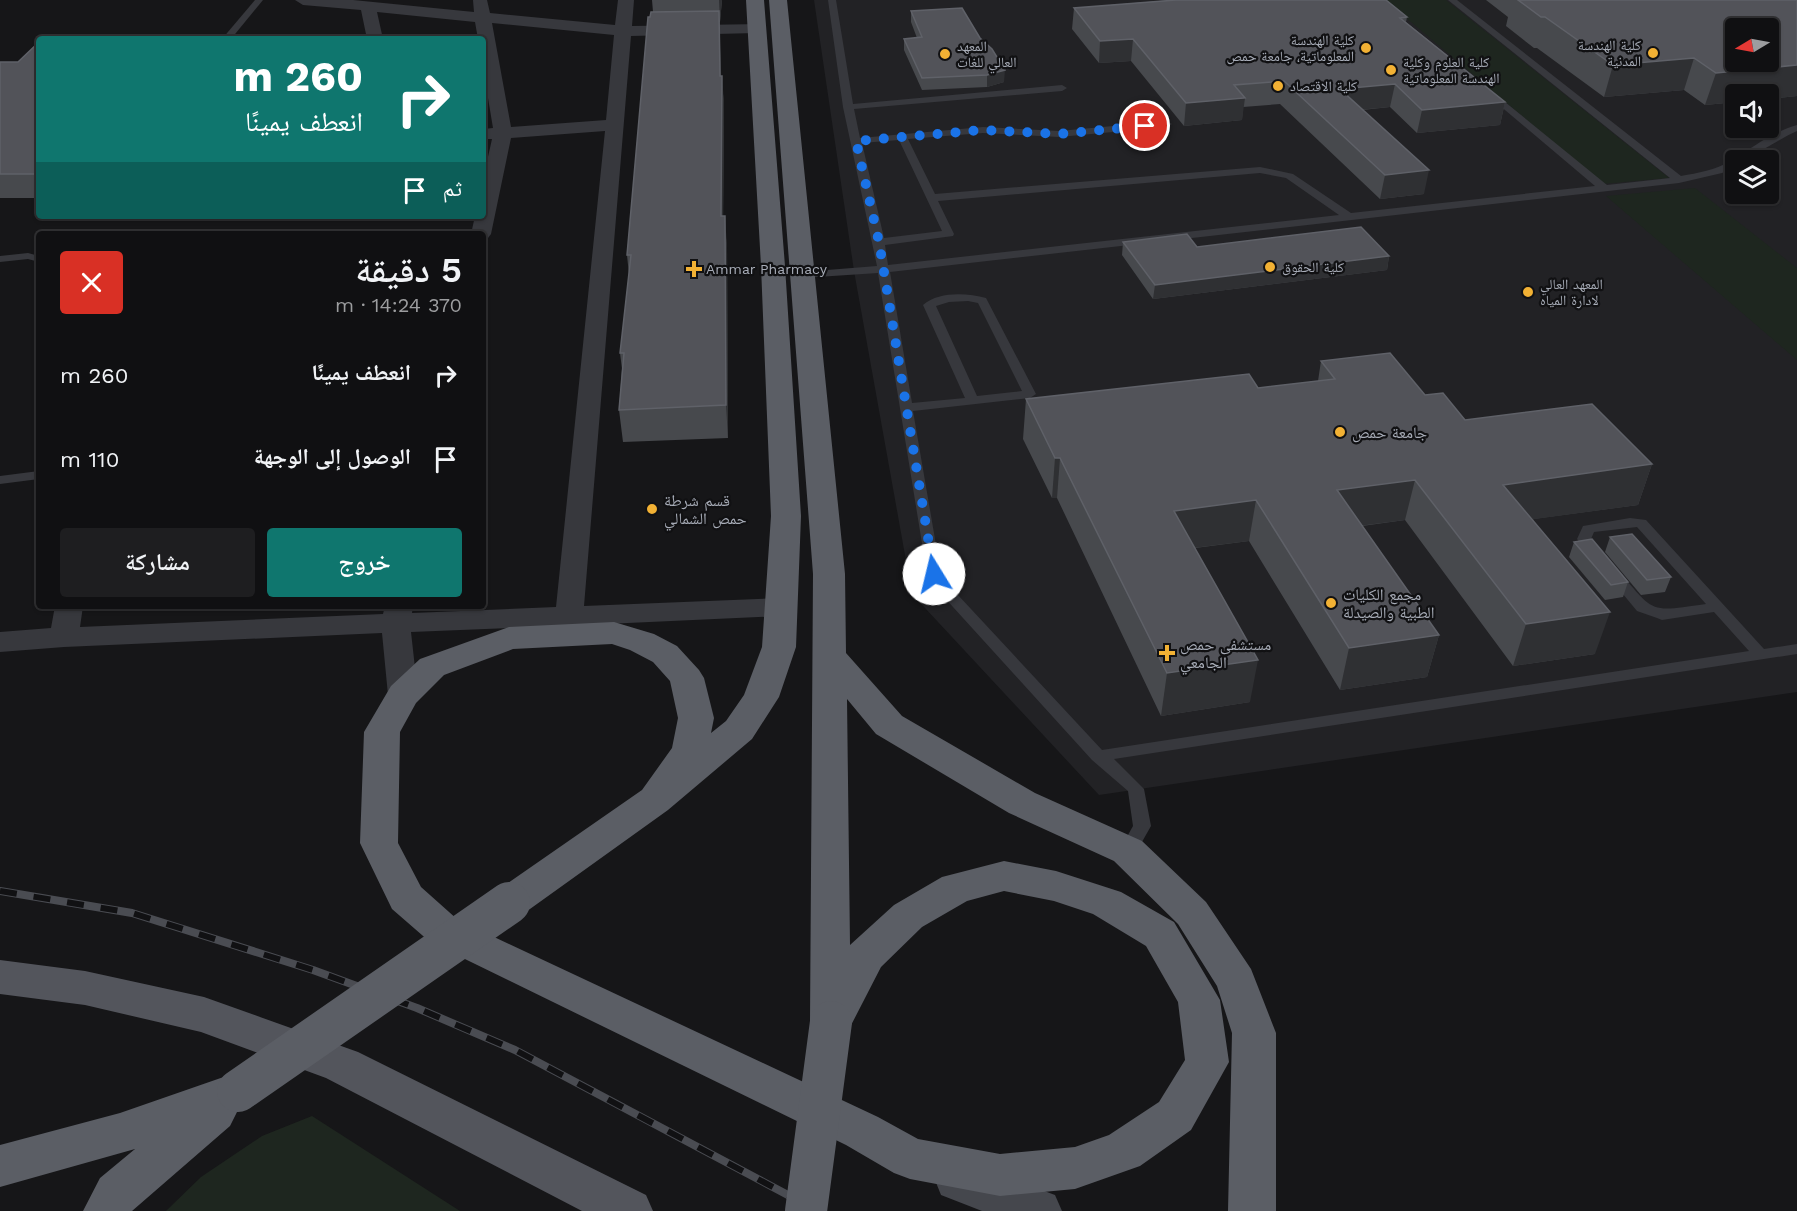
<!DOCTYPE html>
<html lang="ar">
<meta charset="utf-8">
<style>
body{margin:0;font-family:"Work Sans","Noto Naskh Arabic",sans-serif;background:#1e1e20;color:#f1f3f6;direction:rtl;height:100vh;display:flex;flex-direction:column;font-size:22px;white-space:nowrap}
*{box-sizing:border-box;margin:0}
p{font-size:20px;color:#9c9d9f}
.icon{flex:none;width:33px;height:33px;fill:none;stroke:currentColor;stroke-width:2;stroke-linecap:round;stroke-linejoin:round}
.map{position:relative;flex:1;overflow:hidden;direction:ltr}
.drawer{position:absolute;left:36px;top:231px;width:450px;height:378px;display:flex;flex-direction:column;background:#101012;border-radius:6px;box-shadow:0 2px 4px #0004,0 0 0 2px #303032;direction:rtl}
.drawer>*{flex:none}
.guide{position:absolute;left:36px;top:36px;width:450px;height:183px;border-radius:6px;box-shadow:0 2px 4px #0004,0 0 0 2px #303032;direction:rtl;background:#0f766e;color:#fff;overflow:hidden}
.needle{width:39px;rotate:260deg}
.controls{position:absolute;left:1725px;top:18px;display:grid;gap:12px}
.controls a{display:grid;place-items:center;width:54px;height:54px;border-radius:6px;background:#101012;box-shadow:0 2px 4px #0004,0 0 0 2px #303032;font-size:30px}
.pin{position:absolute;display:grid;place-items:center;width:51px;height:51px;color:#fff;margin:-26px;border:3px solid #fff;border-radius:50%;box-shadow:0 2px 6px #0007}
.me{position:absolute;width:66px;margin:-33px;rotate:351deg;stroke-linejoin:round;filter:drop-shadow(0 0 4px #0008)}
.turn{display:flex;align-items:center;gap:21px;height:126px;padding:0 24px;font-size:27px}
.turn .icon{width:78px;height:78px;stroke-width:2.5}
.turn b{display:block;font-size:42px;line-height:51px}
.then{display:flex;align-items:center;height:57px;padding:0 24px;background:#0003;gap:12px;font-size:22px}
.round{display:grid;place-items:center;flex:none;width:63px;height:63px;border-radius:6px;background:#1e1e20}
.head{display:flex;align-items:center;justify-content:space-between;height:102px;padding:0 24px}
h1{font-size:36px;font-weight:600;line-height:45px}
.cta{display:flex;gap:12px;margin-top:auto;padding:12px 24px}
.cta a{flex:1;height:69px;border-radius:6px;background:#0f766e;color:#fff;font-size:24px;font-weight:600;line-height:69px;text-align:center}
.cta a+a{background:#1e1e20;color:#f1f3f6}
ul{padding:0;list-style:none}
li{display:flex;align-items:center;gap:18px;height:84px;padding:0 24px}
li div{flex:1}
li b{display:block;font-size:22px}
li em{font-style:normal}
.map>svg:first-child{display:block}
.built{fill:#222225;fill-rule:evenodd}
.green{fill:#1e261f}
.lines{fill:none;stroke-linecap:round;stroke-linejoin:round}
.service{fill:#37383d;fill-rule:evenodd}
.minor{fill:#37383d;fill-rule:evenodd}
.secondary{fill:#45474d;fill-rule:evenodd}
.primary{fill:#53555c;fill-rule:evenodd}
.trunk{fill:#5b5e65;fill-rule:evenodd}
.rail-casing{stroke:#4a4c52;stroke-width:8}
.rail{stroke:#111113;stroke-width:6;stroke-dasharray:17;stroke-linecap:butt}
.trunk-bridge{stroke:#5b5e65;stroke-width:42}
.wall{fill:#47494d}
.shaded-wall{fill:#2f3033}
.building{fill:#525359;stroke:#5f6168;stroke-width:1.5;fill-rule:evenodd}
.route{stroke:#1a73e8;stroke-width:10;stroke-dasharray:0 18}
.poi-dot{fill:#f2b134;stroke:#111113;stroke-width:2}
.labels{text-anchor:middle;stroke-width:4.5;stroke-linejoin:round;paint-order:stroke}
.far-poi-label{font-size:14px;fill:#a8adb8;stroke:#111113;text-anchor:start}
.poi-label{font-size:16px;fill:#a8adb8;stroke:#111113;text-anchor:start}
</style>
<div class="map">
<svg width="1797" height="1211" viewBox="0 0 1797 1211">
<rect width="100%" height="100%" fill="#161618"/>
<path class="built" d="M814,0H1797V692L1099,795L912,594L854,271ZM1736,28H1768V62H1736ZM1736,94H1768V128H1736ZM1736,160H1768V194H1736Z"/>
<g class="green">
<polygon points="1385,0 1446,0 1669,178 1602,184"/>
<polygon points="1695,188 1797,268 1797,360 1606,196"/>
<polygon points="312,1116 460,1211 166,1211 201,1177 262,1136"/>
</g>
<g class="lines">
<g class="service">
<polygon points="255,0 263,0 231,39 222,39"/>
<path d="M828,0H836L853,104L1062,85L1067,88L1062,91L854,109L860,138L983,127L1059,131L1167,121L1172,124L1167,127L1059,137L983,133L908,139L935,194L1260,167L1293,174L1351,213L1595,186L1486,94V90L1489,89L1607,185L1670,178L1448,0H1457L1681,176C1698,173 1715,170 1731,161C1752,148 1772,132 1797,125V131C1780,138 1750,160 1736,160V166L1722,173L1679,183L890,272L912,403L965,398L923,305C939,291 967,293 986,298L1036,394L1030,398L913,411L941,574L944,580L1102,750L1749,651L1714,612L1662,620L1657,618L1637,611L1608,576L1606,573L1608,570H1618C1655,614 1649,612 1706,604L1637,527L1594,532L1591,539L1604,555L1597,559L1592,558L1577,539L1583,526L1630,518L1646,520L1764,649L1797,644V654L1114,759L1144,789L1151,826L1134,856L1128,858L1122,856L1119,851L1133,826L1128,791L1092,760L933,585L927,574L878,273L802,278L796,275L802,272L877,266L843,107ZM899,140L942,231L884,238L862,143ZM1260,173L1286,178L1339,215L888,265L885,245L953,236L954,234L938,201ZM968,301L978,303L1022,391L977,396L936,306L949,302Z"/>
<polygon points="28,253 39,256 39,262 28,259 0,262 0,256"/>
<polygon points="39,471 39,479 0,484 0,476"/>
</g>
<path class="minor" d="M295,0H353L474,12L473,0H487L490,13L615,25L618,0H634L632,26L763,24L765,28L757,33L631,36L584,606L783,598L793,601L797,607L793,613L783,616L584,625L585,634L580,641L570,644L560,641L555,634V626L411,632L418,695L414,702L403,705L392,702L388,695L382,633L64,647L0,652V632L51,628L55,606H83L80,627L383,614L385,606H413L412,613L556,607L605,131L511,138L491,234L488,238L483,240V234H471L475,216H483V179L492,139H483V129L493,128L483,68V39H478L475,22L377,12L383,39H367L361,10L303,5ZM492,23L614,35L606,120L511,127Z"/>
<polygon class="secondary" points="958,1159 1055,1195 1062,1211 982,1211 941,1195 935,1180 941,1165"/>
<polygon class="primary" points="0,960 85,971 204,997 358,1052 646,1195 653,1211 582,1211 326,1078 201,1032 85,1005 0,994"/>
<g class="trunk">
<polygon points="746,0 764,0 785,266 801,516 796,647 779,697 752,739 668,810 523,914 509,919 495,914 489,903 495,892 642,790 672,748 678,718 670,681 653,662 630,650 612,644 513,649 444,675 416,703 400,732 398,843 421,887 458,920 878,1117 918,1139 1000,1154 1075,1147 1109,1135 1159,1102 1185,1060 1178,1002 1146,946 1093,914 1054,901 1004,891 967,901 922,927 881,967 846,1035 831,1040 816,1035 810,1022 813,574 769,0 787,0 845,574 846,653 902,716 1035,793 1142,841 1206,902 1251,969 1276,1033 1276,1211 1228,1211 1232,1033 1217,986 1178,924 1114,861 1009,813 876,734 847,699 850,945 894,905 942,877 1004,861 1056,871 1121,892 1174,922 1220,1000 1229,1062 1191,1130 1140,1166 1075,1189 1000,1196 910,1179 894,1173 846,1145 430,942 392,909 360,843 364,732 391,686 420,659 509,627 614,622 654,634 677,646 699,670 704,678 714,718 711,733 726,721 744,695 762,647 771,516 761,266"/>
<polygon points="238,1072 254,1077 260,1091 254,1105 237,1112 230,1126 132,1211 83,1211 100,1178 135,1149 0,1187 0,1145 120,1113"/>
</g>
<defs>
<polyline id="rail" points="0,891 132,913 313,970 417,1008 515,1050 818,1211"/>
</defs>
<use href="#rail" class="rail-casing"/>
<use href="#rail" class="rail"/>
<g class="trunk-bridge">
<polyline points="238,1091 509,903"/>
<polyline points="806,1211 831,1022"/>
</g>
</g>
<g class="wall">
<polygon points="652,0 722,0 720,22 719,22 721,76 724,103 723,216 727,246 728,438 623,442 619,410 622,369 620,353 629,275 627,255 650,17 653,12"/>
<polygon points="1168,0 1386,0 1407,17 1406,22 1505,102 1500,125 1417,133 1390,107 1362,110 1424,194 1380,199 1280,104 1243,107 1242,120 1184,126 1131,61 1099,63 1072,29 1074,8 1170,0"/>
<polygon points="1486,0 1797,0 1797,96 1768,99 1768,94 1736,94 1736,102 1705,105 1684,90 1604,97 1537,48 1534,48 1506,26 1508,17"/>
<polygon points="911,11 1004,82 987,87 922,90 904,50 904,39 917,38 911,22"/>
<polygon points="39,42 39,198 0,198 0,62 18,62"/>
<polygon points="98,216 198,216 196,219 99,218"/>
<polygon points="1123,242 1197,247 1389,256 1387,270 1153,299 1122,255"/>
<polygon points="1321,361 1425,395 1465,420 1652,464 1638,505 1533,519 1595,654 1513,666 1405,520 1362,526 1439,635 1427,677 1340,690 1249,541 1195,548 1250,702 1161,716 1057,498 1052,498 1023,439 1026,399 1258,388 1318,381"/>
<polygon points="1610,537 1671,577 1665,592 1641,595 1605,552"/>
<polygon points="1574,542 1628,582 1623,597 1605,600 1569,557"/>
</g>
<g class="shaded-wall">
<polygon points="719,0 722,0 720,22"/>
<polygon points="719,11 720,36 722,103 720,76"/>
<polygon points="1133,39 1131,61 1099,63 1100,41"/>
<polygon points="1694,58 1684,90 1604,97 1613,65"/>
<polygon points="1797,65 1797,96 1768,99 1768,94 1736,94 1736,102 1705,105 1716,73"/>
<polygon points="1005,70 1004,82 987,87 987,75"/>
<polygon points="722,76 724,103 723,246 721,216"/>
<polygon points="1395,84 1390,107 1335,112 1340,89"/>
<polygon points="1245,98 1242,120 1184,126 1186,103"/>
<polygon points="1505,102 1500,125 1417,133 1422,110"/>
<polygon points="1429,170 1424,194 1380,199 1385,175"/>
<polygon points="725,216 727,246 728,438 726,405"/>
<polygon points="1389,256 1387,270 1153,299 1155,285"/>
<polygon points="1055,458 1060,458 1057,498 1052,498"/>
<polygon points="1652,464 1638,505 1492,525 1503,485"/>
<polygon points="1415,480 1405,520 1328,530 1337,490"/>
<polygon points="1256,500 1249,541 1169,551 1174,511"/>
<polygon points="1610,612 1595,654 1513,666 1526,624"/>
<polygon points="1439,635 1427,677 1340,690 1349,648"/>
<polygon points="1258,660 1250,702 1161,716 1167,673"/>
</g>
<g class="building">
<polygon points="1176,0 1386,0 1407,17 1400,18 1505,102 1422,110 1395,84 1340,89 1429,170 1385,175 1284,81 1234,85 1245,98 1186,103 1133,39 1100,41 1074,8"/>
<path d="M1518,0H1797V65L1716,73L1694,58L1613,65L1545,17H1541ZM1736,28H1768V62H1736Z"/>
<polygon points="962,8 980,38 992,49 1005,70 987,75 922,78 904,39 922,37 911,11"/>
<polygon points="719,11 720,76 722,76 721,216 725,216 726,405 619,410 624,353 620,353 631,255 627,255 648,17 650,17 651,12"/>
<polygon points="39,42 39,174 0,174 0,62 18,62"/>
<polygon points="1361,227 1389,256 1155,285 1123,242 1187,234 1197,247"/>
<polygon points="1390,353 1425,395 1443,393 1465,420 1592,404 1652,464 1503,485 1610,612 1526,624 1415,480 1337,490 1439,635 1349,648 1256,500 1174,511 1258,660 1167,673 1060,458 1055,458 1026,399 1249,374 1258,388 1335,379 1321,361"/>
<polygon points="1632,534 1671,577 1647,580 1610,537"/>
<polygon points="1592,539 1628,582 1611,585 1574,542"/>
</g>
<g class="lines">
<polyline class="route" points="934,574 879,242 856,141 983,130 1059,134 1145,126"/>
</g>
<g class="poi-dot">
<circle cx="1366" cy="48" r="6"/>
<circle cx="1653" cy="53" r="6"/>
<circle cx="945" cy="54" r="6"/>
<circle cx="1391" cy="70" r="6"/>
<circle cx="1278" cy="86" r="6"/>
<circle cx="1270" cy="267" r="6"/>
<path d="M691 260h6v6h6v6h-6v6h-6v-6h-6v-6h6z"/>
<circle cx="1528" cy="292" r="6"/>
<circle cx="1340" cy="432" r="6"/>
<circle cx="652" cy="509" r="6"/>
<circle cx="1331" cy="603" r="6"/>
<path d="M1164 644h6v6h6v6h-6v6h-6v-6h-6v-6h6z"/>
</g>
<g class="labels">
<g class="far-poi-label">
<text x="1354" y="45" text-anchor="end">كلية الهندسة<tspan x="1354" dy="16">المعلوماتية، جامعة حمص</tspan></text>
<text x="1641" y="50" text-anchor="end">كلية الهندسة<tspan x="1641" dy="16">المدنية</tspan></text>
<text x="957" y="51">المعهد<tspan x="957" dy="16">العالي للغات</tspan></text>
<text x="1403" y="67">كلية العلوم وكلية<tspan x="1403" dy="16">الهندسة المعلوماتية</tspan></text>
<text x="1290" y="91">كلية الاقتصاد</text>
<text x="1282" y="272">كلية الحقوق</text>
<text x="706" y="274">Ammar Pharmacy</text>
<text x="1540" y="289">المعهد العالي<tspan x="1540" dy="16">لادارة المياه</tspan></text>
</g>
<g class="poi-label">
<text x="1352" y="438">جامعة حمص</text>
<text x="664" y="506">قسم شرطة<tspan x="664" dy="18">حمص الشمالي</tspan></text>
<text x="1343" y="600">مجمع الكليات<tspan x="1343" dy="18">الطبية والصيدلة</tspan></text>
<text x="1180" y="650">مستشفى حمص<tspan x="1180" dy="18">الجامعي</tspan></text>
</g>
</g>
</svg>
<div class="controls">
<a><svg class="needle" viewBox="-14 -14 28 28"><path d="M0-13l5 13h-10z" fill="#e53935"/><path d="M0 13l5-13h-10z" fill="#9c9d9f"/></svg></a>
<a><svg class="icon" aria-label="sound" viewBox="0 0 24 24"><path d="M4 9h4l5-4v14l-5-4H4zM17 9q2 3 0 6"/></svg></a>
<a><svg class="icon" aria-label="layers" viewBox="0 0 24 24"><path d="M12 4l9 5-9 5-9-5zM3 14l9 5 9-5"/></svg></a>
</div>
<div class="pin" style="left:1145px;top:126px;background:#d93025"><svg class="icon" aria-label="arrive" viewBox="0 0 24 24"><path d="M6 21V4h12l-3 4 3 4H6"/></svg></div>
<svg class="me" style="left:934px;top:574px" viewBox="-20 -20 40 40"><circle r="19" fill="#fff"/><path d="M0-13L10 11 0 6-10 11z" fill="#1a73e8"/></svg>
<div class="guide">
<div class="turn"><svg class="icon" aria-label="right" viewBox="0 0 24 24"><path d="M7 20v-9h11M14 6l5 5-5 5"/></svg><div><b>260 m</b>انعطف يمينًا</div></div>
<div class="then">ثم<svg class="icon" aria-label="arrive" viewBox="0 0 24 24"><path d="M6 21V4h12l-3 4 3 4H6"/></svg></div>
</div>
<section class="drawer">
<div class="head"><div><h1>5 دقيقة</h1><p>370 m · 14:24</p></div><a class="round" style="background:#d93025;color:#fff"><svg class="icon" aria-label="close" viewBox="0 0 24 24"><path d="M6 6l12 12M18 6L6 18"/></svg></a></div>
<ul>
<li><svg class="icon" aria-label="right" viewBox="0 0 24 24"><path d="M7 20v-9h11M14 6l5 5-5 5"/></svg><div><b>انعطف يمينًا</b></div><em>260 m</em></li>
<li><svg class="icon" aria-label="arrive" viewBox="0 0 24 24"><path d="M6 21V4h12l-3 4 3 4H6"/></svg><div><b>الوصول إلى الوجهة</b></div><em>110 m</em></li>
</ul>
<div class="cta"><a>خروج</a><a>مشاركة</a></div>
</section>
</div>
